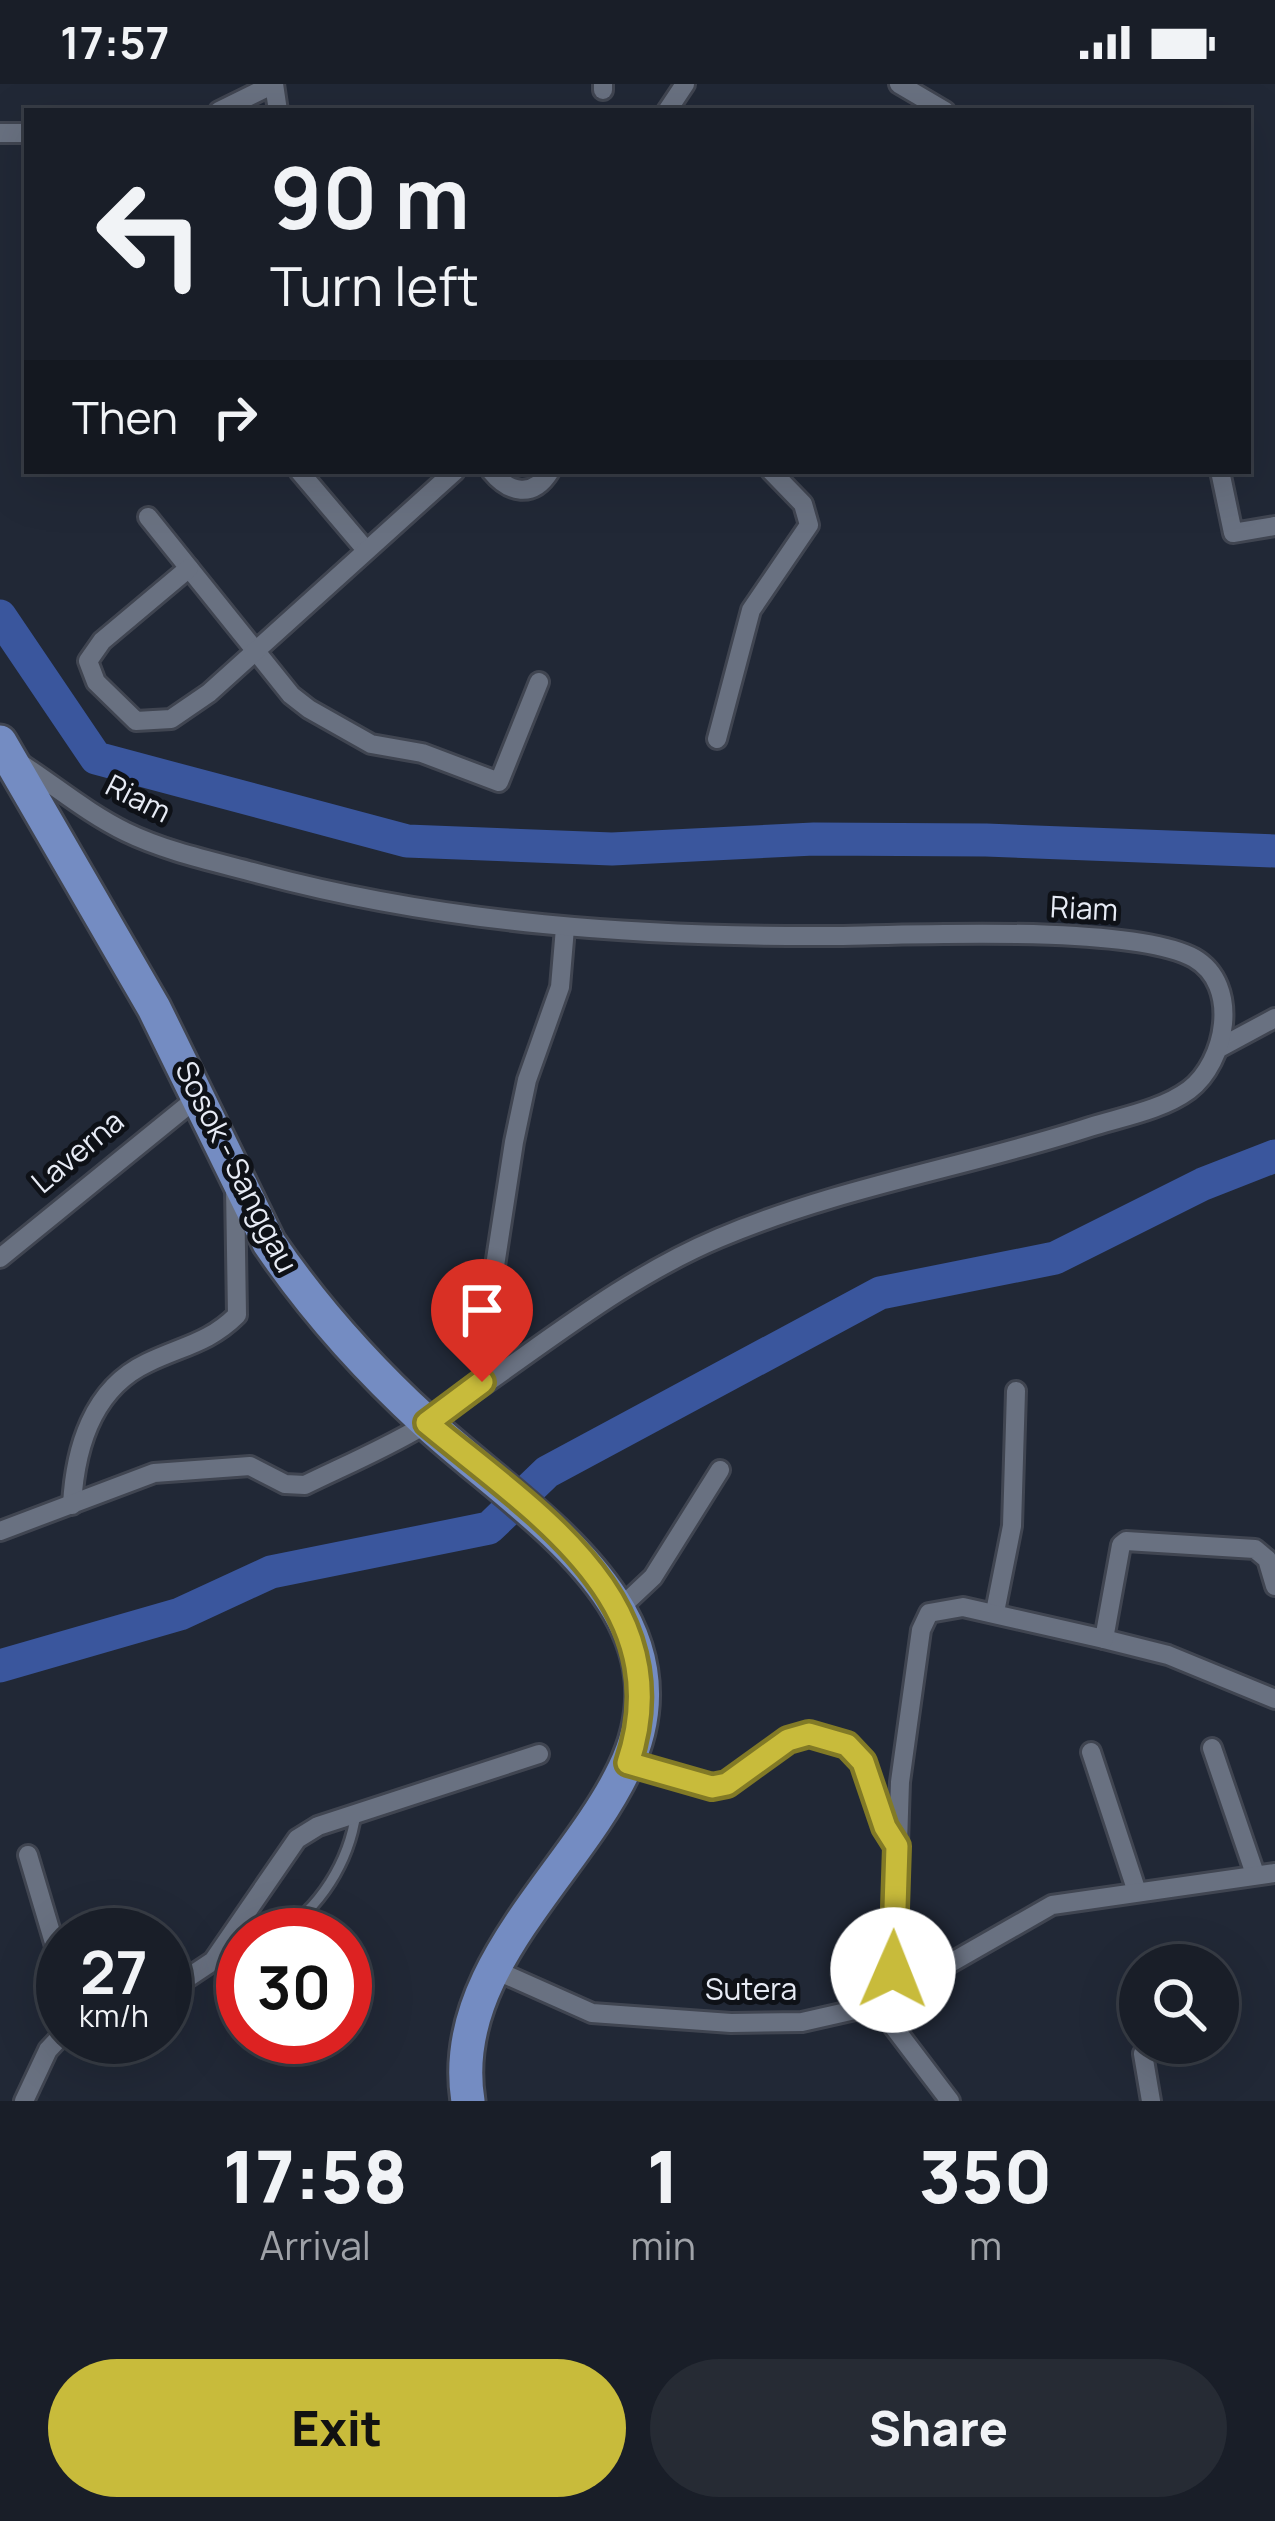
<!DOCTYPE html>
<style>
body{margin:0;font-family:Manrope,sans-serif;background:#262b34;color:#f1f3f6;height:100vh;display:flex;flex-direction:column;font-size:45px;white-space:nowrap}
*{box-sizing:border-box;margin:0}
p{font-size:39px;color:#9fa2a8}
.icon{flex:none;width:66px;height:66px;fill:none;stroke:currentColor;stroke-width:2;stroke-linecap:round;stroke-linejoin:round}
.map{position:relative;height:2017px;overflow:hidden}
.side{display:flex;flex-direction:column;background:#191e28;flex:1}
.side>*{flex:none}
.guide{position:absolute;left:24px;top:24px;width:1227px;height:366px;border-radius:0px;box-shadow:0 12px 48px #0002,0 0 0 3px #373c45;background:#191e28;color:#f1f3f6;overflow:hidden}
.tools{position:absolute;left:1119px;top:1860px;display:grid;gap:24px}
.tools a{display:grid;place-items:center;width:120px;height:120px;border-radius:50%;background:#191e28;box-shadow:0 12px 48px #0002,0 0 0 3px #373c45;font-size:60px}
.speed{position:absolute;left:36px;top:1824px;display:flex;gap:24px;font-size:60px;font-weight:700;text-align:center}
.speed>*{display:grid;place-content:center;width:156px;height:156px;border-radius:50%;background:#191e28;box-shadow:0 12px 48px #0002,0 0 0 3px #373c45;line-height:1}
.speed small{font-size:30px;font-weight:400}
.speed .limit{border:18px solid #d22;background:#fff;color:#111}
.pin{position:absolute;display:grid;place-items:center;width:102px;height:102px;color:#fff;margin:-123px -51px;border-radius:50% 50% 50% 0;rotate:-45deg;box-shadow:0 0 12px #0007}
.pin .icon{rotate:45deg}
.me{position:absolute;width:132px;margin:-66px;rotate:1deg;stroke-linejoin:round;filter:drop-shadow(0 0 9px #0008)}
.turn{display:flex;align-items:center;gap:42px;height:252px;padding:0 48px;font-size:54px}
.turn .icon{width:156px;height:156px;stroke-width:2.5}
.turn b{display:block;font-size:84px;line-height:102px}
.then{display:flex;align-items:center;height:114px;padding:0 48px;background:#0003;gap:24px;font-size:45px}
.eta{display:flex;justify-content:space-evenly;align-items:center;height:204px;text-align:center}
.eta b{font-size:72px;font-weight:800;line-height:84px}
.cta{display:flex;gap:24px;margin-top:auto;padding:24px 48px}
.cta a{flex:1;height:138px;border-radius:72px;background:#c8bb3b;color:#111;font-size:48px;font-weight:800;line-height:138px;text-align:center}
.cta a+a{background:#262b34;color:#f1f3f6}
.status{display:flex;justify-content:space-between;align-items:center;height:84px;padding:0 60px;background:#191e28;direction:ltr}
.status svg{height:33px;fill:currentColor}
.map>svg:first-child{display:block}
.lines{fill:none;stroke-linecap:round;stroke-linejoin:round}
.river{stroke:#3a569d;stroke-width:33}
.service-casing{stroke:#404551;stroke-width:15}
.minor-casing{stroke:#404551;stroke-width:24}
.trunk-casing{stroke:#404551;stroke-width:39}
.service{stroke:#697181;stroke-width:9}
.minor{stroke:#697181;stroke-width:18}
.trunk{stroke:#748cc2;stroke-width:33}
.route-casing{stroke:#827a26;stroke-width:30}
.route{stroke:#c8bb3b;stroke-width:21}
.labels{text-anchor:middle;stroke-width:10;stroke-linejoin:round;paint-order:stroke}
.street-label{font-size:30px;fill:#e7ebf5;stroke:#0e1117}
</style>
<div class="status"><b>17:57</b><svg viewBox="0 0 49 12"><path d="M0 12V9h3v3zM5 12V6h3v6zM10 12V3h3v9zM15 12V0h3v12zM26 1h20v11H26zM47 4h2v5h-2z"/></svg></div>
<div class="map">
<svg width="1275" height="2017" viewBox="0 0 1275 2017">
<rect width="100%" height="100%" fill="#212836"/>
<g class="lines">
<g class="river">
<polyline points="0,532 96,674 407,757 612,765 814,755 986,756 1275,767"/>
<polyline points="0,1582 180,1530 271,1488 489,1444 547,1388 880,1209 1055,1174 1203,1100 1275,1072"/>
</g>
<defs>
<g id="service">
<path d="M633,1681C657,1689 686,1705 713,1703C757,1699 818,1599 863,1680C877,1705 879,1733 894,1757"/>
<path d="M277,1851C320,1825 349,1778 356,1729"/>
<polyline points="219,1875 243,1868"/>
</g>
<g id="minor">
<polyline points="603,0 603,6"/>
<polyline points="899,0 945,27"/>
<polyline points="219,27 274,0 278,27"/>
<polyline points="667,27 685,0"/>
<polyline points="0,49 27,49"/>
<polyline points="299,387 366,466"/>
<path d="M491,387C509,409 533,415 550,387"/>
<polyline points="1220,387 1233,449 1275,442"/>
<polyline points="148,433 291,611 309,625 371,660 422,669 499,698 539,598"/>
<polyline points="189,484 102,557 88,577 96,598 136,637 171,635 209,609 455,387"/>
<polyline points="717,655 751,526 809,441 803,420 771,387"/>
<polyline points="1221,963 1275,934"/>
<polyline points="0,1174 198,1013"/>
<polyline points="491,1208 514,1058 527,996 560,903 565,844"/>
<path d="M72,1421C75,1365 92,1305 147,1279C182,1262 209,1259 237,1231L235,1102"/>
<path d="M0,1447L154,1389L250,1382L285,1400L305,1401C344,1382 384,1365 421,1343C520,1281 610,1200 719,1154C839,1103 967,1083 1090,1043C1122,1033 1162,1026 1189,1006C1226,978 1241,901 1194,874C1132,840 911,851 832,852C639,853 447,840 260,790C216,778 167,768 126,748C87,729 53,700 17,677"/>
<polyline points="619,1525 653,1493 720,1386"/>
<polyline points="995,1528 1012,1442 1016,1307"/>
<polyline points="1104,1555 1168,1571 1275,1615"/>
<polyline points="1212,1664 1255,1790"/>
<polyline points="1091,1668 1137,1808"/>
<polyline points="28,1771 55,1862 61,1951"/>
<polyline points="493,1885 592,1929 731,1939 802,1938 877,1921 1052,1821 1275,1789"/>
<polyline points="165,1909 213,1877 297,1755 318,1742 539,1670"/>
<polyline points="893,1912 900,1698 921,1546 929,1529 963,1523 1104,1555 1121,1461 1126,1457 1255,1465 1267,1475 1275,1502"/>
<polyline points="877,1921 950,2017"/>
<polyline points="24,2017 48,1966 63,1950"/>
<polyline points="1151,2017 1143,1970 1161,1959"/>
</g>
<path id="trunk" d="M0,658L154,924L269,1159C314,1225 366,1283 425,1337C521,1427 701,1526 624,1686C573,1792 447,1887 468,2017"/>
</defs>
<use href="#service" class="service-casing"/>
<use href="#minor" class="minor-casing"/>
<use href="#trunk" class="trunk-casing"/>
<use href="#service" class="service"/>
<use href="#minor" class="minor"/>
<use href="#trunk" class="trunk"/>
</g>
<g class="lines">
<defs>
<path id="route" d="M482,1298L427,1339C534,1428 682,1518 628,1679L712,1703L727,1700L788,1656L809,1650L847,1661L863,1678L885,1743L897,1762L893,1886"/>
</defs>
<use href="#route" class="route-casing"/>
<use href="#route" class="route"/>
</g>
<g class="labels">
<g class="street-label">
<text transform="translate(138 715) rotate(27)" y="10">Riam</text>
<text transform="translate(1084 825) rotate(3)" y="10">Riam</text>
<text transform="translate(78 1068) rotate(-40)" y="10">Laverna</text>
<text transform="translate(236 1083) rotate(63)" y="10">Sosok - Sanggau</text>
<text x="751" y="1916">Sutera</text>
</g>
</g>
</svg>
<div class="tools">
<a><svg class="icon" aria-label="search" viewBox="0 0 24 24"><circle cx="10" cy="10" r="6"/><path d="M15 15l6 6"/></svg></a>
</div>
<div class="speed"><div>27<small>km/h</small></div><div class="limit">30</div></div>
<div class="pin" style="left:482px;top:1298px;background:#d93025"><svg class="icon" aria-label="arrive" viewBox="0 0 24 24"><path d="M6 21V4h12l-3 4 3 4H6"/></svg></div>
<svg class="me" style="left:893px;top:1886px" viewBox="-20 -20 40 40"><circle r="19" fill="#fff"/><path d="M0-13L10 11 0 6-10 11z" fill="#c8bb3b"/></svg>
<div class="guide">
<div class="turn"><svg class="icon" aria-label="left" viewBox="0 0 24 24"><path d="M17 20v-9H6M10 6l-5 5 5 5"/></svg><div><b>90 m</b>Turn left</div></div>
<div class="then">Then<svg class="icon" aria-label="right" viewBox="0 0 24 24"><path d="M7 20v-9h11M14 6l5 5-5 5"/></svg></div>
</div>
</div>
<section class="side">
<div class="eta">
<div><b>17:58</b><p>Arrival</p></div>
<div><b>1</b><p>min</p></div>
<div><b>350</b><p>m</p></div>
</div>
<div class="cta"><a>Exit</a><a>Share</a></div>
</section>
